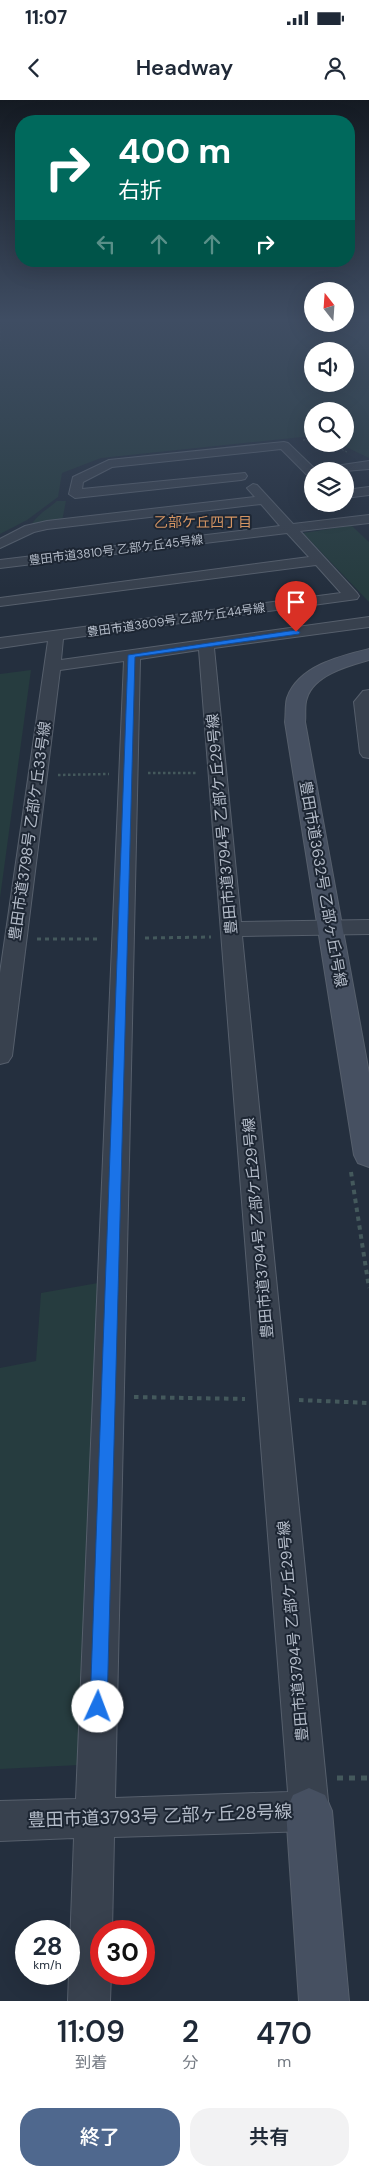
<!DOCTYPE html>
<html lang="ja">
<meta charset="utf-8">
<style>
body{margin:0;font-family:"DM Sans","Noto Sans JP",sans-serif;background:#f2f2f3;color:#1f2937;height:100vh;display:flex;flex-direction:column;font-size:19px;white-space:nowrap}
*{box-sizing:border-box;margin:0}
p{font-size:16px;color:#747a83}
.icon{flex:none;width:28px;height:28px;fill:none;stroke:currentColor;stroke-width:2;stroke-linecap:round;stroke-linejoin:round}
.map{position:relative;height:1901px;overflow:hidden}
.details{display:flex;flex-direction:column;background:#fff;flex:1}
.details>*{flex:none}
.guide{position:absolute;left:15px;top:15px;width:340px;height:152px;border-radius:20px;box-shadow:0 5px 20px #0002;background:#00695c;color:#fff;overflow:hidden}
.needle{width:32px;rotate:343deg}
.fabs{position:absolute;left:304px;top:182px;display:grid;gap:10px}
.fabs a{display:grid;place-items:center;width:50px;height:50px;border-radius:50%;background:#fff;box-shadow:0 5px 20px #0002;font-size:25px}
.speed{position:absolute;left:15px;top:1820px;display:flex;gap:10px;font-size:25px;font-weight:700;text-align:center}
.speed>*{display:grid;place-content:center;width:65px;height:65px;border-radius:50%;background:#fff;box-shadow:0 5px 20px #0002;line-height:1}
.speed small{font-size:12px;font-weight:400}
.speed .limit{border:8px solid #d22;background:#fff;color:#111}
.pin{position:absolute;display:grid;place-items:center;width:42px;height:42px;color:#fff;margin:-51px -21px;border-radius:50% 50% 50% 0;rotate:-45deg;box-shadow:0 0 5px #0007}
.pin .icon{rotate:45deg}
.me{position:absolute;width:55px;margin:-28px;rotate:2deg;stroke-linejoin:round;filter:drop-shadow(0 0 4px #0008)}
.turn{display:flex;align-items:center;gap:18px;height:105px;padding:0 20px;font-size:22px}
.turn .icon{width:65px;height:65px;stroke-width:2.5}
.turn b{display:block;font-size:35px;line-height:42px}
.lanes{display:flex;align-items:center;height:48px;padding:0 20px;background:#0003;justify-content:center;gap:25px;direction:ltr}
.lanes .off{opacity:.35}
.eta{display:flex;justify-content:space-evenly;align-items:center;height:85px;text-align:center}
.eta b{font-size:30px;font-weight:600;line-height:35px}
.cta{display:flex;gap:10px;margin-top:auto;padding:10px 20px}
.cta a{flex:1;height:58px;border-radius:20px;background:#4f688e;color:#fff;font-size:20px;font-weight:600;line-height:58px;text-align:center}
.cta a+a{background:#f2f2f3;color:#1f2937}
.status{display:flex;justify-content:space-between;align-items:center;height:35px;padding:0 25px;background:#fff;direction:ltr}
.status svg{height:14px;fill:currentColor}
header{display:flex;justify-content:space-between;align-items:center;height:65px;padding:0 20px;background:#fff;font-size:22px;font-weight:600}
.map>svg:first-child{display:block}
.green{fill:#263c3f;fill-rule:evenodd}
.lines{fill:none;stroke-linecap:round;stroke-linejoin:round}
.street-casing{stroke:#565f6c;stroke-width:2}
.secondary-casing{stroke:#565f6c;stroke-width:2}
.path-far4{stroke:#44595c;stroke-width:1;stroke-dasharray:2 2;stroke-linecap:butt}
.path-far3{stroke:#44595c;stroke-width:2.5;stroke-dasharray:2.5 2.5;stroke-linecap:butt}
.path-far2{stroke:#44595c;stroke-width:3;stroke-dasharray:4 4;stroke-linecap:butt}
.path-far1{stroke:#44595c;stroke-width:4;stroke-dasharray:4.5 4.5;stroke-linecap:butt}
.path{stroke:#44595c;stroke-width:5;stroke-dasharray:6 6;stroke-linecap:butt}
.street{fill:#38414e;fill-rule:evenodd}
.secondary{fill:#465061;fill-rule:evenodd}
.route{fill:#1a73e8;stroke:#114b97}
.labels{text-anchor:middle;stroke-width:4;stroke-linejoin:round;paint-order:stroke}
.far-street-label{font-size:12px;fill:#b4bcc9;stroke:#1d2633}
.far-neighbourhood-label{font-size:14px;fill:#d59563;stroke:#1d2633}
.street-label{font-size:15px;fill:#b4bcc9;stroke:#1d2633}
.near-street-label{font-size:18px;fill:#b4bcc9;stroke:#1d2633}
</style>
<div class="status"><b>11:07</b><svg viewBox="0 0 49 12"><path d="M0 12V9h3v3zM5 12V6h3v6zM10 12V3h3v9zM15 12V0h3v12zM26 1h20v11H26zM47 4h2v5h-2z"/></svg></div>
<header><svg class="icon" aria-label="back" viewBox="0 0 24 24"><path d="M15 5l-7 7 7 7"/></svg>Headway<svg class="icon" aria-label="person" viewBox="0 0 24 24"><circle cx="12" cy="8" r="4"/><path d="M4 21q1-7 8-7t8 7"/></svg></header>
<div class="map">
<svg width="369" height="1901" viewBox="0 0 369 1901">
<rect width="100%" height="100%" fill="#242f3e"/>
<g class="green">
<path d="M0,222H369V358L340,344H345V311H312V336L101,358L62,373L58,397L27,420L0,434ZM312,251H345V284H312Z"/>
<path d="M57,401H66L62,421L32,424C38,414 48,409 57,401Z"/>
<polygon points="348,426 352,426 369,442 369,502 303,433"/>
<polygon points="31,570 0,798 0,574"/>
<polygon points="98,1183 79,1665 0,1669 0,1268 36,1261 41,1193"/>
</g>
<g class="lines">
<defs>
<g id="street">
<polygon points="284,342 288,343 315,369 369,361 369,369 345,371 312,371 312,377 308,376 281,349 112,367 83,382 82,389 245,373 247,376 245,379 241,380 75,398 69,394 73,377 109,360"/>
<path d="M253,384L257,385L293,424L369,415V423L300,431L357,493L359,496L357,499L63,539L61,560L369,517V527L214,548L241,822L369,820V834L242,836L329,1711L323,1725L309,1731L114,1737L112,1831H101V1874H111L110,1901H68L74,1738L0,1741V1701L76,1699L124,561L60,570L12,956L8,962L0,964V873L48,541L0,548V538L341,493L316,465L0,506V498L309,457L287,433L0,468V460L280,426L261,404L47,429L34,432L0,448V439L25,426L47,421L255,397L247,388ZM199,550L288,1692L115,1698L140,559Z"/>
<polygon points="369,387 369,395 345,398 345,390"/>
<polygon points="369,590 369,658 363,657 360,653 354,602 363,591"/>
</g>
<g id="secondary">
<path d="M369,549V560C348,566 314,575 307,598C304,606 306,614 305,622L369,973V1067L358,1063L354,1055L285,622C286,614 285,606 287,598C298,566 340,556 369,549Z"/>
<polygon points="309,1688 325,1695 332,1711 349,1901 299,1901 286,1711 293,1695"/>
</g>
</defs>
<use href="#street" class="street-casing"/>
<use href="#secondary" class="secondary-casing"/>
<g class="path-far4">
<polyline points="0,227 0,241"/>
<polyline points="303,340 312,339"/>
<polyline points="331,344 347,352"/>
</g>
<g class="path-far3">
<polyline points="148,673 197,673"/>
<polyline points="58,675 109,674"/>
</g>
<g class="path-far2">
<polyline points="145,838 211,837"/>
<polyline points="37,839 101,839"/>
</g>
<g class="path-far1">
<polyline points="351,1072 369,1188"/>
<polyline points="134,1297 245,1299"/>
<polyline points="299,1300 369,1303"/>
</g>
<polyline class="path" points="337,1678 369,1678"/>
<use href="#street" class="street"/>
<use href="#secondary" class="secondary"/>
</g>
<linearGradient id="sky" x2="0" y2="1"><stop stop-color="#141a22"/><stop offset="0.45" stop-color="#3f4d63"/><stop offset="1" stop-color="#3f4d63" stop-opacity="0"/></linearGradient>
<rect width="369" height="489" fill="url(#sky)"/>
<polygon class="route" points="296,530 300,532 299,534 135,557 107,1607 105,1613 98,1616 92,1613 90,1607 128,555"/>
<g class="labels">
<g class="far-street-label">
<text transform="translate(116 450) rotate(-7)" y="4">豊田市道3810号 乙部ケ丘45号線</text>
<text transform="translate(176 520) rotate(-8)" y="4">豊田市道3809号 乙部ケ丘44号線</text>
</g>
<g class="far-neighbourhood-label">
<text x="203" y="427">乙部ケ丘四丁目</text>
</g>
<g class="street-label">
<text transform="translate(222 724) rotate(-95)" y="5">豊田市道3794号 乙部ケ丘29号線</text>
<text transform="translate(30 731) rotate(-82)" y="5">豊田市道3798号 乙部ケ丘33号線</text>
<text transform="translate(323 784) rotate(80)" y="5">豊田市道3632号 乙部ヶ丘1号線</text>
<text transform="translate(258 1128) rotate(-95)" y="5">豊田市道3794号 乙部ケ丘29号線</text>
<text transform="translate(293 1531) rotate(-95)" y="5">豊田市道3794号 乙部ケ丘29号線</text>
</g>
<g class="near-street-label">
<text transform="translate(160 1716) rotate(-2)" y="6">豊田市道3793号 乙部ヶ丘28号線</text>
</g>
</g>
</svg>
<div class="fabs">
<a><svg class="needle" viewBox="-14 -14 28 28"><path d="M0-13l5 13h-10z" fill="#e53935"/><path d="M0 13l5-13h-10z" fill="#747a83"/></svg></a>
<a><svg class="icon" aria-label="sound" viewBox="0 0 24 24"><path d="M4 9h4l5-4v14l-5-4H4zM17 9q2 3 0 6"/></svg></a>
<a><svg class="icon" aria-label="search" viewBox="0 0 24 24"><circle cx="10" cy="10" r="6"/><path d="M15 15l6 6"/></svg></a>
<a><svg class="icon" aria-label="layers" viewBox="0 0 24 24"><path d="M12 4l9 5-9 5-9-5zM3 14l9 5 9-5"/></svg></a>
</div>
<div class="speed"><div>28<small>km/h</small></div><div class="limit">30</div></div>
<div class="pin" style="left:296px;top:532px;background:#d93025"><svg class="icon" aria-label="arrive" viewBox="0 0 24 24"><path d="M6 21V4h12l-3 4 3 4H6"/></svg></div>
<svg class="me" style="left:98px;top:1607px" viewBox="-20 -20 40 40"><circle r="19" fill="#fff"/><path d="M0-13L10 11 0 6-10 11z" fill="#1a73e8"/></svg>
<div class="guide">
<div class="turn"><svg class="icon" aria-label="right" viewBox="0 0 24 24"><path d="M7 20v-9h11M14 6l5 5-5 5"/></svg><div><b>400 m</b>右折</div></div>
<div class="lanes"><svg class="icon off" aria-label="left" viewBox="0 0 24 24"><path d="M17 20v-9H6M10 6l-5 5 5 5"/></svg><svg class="icon off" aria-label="ahead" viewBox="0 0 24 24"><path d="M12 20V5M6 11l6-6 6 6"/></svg><svg class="icon off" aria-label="ahead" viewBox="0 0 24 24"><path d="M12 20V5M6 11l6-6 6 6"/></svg><svg class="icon" aria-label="right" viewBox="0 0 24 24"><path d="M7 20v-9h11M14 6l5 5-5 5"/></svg></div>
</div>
</div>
<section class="details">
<div class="eta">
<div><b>11:09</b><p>到着</p></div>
<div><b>2</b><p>分</p></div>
<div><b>470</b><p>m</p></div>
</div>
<div class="cta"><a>終了</a><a>共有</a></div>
</section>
